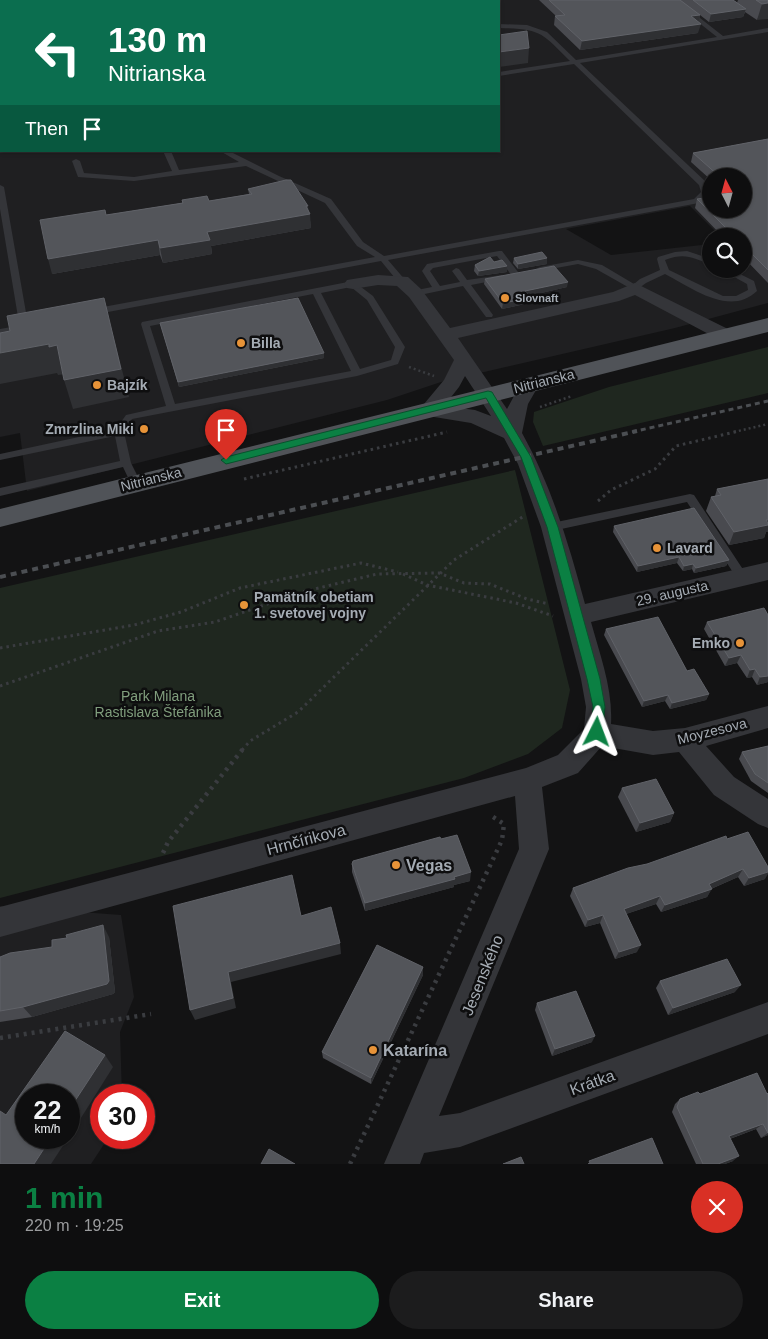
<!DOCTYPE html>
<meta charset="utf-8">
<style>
body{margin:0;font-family:Helvetica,sans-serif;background:#1c1c1d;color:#f1f3f6;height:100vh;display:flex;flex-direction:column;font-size:19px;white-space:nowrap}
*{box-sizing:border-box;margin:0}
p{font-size:16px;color:#9b9c9e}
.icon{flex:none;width:28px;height:28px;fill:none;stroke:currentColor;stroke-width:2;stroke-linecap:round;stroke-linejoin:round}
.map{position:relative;height:1164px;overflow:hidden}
.drawer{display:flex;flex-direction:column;background:#0e0e0f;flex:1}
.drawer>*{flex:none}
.guide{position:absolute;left:0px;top:0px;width:500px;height:152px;box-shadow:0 1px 4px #0004,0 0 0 1px #2e2e2f;background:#0b6e4f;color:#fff;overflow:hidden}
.needle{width:32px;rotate:354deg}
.tools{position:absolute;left:702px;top:168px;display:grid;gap:10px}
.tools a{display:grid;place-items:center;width:50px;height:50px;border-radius:50%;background:#0e0e0f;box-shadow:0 1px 4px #0004,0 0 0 1px #2e2e2f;font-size:25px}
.speed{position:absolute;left:15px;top:1084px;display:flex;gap:10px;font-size:25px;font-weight:700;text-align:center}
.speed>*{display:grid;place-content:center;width:65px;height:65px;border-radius:50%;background:#0e0e0f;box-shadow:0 1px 4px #0004,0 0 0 1px #2e2e2f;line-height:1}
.speed small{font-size:12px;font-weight:400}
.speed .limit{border:8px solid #d22;background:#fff;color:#111}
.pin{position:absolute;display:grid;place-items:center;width:42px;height:42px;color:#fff;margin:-51px -21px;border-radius:50% 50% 50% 0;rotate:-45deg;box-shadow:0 0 5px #0007}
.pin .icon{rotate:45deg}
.me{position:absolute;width:55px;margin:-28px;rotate:3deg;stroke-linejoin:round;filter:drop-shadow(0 0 4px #0008)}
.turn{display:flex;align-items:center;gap:18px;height:105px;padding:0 25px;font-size:22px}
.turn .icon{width:65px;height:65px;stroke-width:2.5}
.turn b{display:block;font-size:35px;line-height:42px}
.then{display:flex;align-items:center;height:48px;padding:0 25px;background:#0003;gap:10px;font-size:19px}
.round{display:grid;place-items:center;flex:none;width:52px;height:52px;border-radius:26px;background:#1c1c1d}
.summary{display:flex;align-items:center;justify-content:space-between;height:85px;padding:0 25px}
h1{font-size:30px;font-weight:800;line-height:38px;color:#0b8043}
.action{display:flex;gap:10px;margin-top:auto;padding:10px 25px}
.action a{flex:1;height:58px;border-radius:30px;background:#0b8043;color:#fff;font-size:20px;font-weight:800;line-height:58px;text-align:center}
.action a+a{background:#1c1c1d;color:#f1f3f6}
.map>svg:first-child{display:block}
.built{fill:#1f1f21;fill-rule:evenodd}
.green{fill:#1f271f}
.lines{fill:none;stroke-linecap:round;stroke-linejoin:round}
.path-far2{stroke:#3a3c40;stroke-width:2.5;stroke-dasharray:2 3;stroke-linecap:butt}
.path-far1{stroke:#3a3c40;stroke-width:3;stroke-dasharray:2.5 4;stroke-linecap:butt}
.path{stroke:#3a3c40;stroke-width:4.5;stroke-dasharray:3 5;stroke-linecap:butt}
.service{fill:#343539;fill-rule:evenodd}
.minor{fill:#343539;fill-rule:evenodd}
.primary{fill:#505358;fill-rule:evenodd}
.rail-far1{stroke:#4b4e52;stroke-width:3;stroke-dasharray:5 4;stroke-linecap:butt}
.rail{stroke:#4b4e52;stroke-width:4;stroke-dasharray:6 5;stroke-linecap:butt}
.wall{fill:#494a4f}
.shaded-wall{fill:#2f3033}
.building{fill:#53555a;stroke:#606268}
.route{fill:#0b8043;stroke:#07532c}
.poi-dot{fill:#e79338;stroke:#0e0e0f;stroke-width:2}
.labels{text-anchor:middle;stroke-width:5;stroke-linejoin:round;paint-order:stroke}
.far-poi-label{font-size:11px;font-weight:bold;fill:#a5acb4;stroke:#0e0e0f;text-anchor:start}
.poi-label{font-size:14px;font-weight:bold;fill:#a5acb4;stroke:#0e0e0f;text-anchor:start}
.street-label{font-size:14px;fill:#a5acb4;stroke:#0e0e0f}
.park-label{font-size:14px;fill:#809e7d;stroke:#0e0e0f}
.near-street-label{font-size:16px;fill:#a5acb4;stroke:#0e0e0f}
.near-poi-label{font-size:16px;font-weight:bold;fill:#a5acb4;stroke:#0e0e0f;text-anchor:start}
</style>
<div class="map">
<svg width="768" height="1164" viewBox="0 0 768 1164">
<rect width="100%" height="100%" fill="#131314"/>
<g class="built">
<path d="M0,0H768V303L675,328L441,382L387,400L27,491L20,433L0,437ZM1,1H499V151H1ZM711,176H744V209H711ZM690,206L720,236H744V269H711V244L611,255L566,229Z"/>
<path d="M0,906L121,915L134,997L120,1032L122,1095H101V1138H108L91,1164H0ZM26,1095H69V1138H26Z"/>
</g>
<g class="green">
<polygon points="768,347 768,393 543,446 533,422 534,412 609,387"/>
<polygon points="515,470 570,690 562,728 528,754 464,778 0,898 0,588"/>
</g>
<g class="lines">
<g class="path-far2">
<polyline points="409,367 434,376"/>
<polyline points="540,407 572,396"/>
<polyline points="734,432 768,424"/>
</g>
<g class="path-far1">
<polyline points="244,479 447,432"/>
<polyline points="598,501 611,490 655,469 676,446 739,431"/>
<polyline points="403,574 427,585 516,603 553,616"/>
<polyline points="0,648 134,625 181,612 240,588 361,563 398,572"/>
<polyline points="0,686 158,631 215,622 302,592 377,574 439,573 464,583 490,584 527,599 549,604"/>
<polyline points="242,750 250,741 298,712 454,560 524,516"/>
</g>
<g class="path">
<polyline points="163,853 168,842 243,749"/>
<polyline points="0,1038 151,1014"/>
<polyline points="350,1164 502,840 504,824 490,815"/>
</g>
<g class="service">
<polygon points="453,0 460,0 461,1 454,1"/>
<path d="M670,0H677L723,36L768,28V32L580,63L706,182L709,193L699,203L388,260L406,281L402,284L399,283L381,261L92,315L88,312L92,309L375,257L357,246L325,203L246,166L134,181L78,177L72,161L76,159L80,161L84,173L134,177L172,171L163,151H171L179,170L239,162L220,151H229L279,176L331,199L363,242L384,256L694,199L701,192L699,185L574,64L499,76V72L570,61C541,32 541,29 499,28V24L527,25L547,32L576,60L717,37Z"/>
<polygon points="0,185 4,187 28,324 23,330 0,335 0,329 17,326 19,323 0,209"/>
<polygon points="499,251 502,251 518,272 518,276 512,276 497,256 433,268 430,271 440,286 460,282 452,271 456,268 459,269 467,280 502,275 502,279 471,285 493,315 492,317 486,317 463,286 415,296 411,293 412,291 432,287 422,271 427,264"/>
<path d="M687,251L711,259V264C692,259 687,252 665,260L669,270L723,296H736L748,290L747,284L720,269H730L754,281L757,291C730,317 692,288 665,274L646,283L635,291L596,269L578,264L540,271L536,269L540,267L578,260L602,265L634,284L640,279L660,270L657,259L658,257L675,252Z"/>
<path d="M353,281L373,296L405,347L398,364L357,376L132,419L124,432L131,463L141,483L140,486H132L123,467L0,496V488L120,461L115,436L0,460V454L116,429L126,415L166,406L141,324L142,322ZM351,287L367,300L395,347L391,360L360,369L321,293ZM313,294L351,371L175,404L150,326Z"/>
<polygon points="690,494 694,495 746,574 748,577 746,580 738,580 687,502 552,531 547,527 552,523"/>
</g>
<path class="minor" d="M378,275L408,277L421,289L450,328L613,292L635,283L732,331L734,335L732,339L725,341L718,339L635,295L619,301L458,338L507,409L522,381L529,379L536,381L539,385L528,404L522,433C552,487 569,545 585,604L768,562V580L591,622C600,655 613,689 611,724L653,731L685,728L768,706V728L706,746L734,777L768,799V828L758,824L714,795L679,752L653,755L602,746L578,773L542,787L549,849L439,1116L460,1113L768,1002V1034L460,1147L424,1153L420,1164H384L519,849L515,796L0,937V907L526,768L558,755L584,729L586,707L581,679L541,527L518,464L504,438L471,423L422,415L419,410L444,380L454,360L409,297L397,286L378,285L353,289L347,288L344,284L347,280ZM465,376L491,416L475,410L444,406L459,387Z"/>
<polygon class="primary" points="768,318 768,332 0,527 0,509"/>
<polyline class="rail-far1" points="632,432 768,401"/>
<polyline class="rail" points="0,577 637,431"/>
</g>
<g class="wall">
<polygon points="539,0 733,0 737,3 738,0 768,0 757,20 745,12 743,17 709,22 700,15 698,22 698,33 580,50 554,25 555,16 556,16"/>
<polygon points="768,139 768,283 744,258 744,236 722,236 695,208 697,199 744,209 744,176 711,176 711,180 691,162 693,153"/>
<polygon points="248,189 309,212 311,228 211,246 212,254 163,263 160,255 52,274 106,215 182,203 182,200 209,201 249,194"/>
<polygon points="514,258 547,264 518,269 513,263"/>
<polygon points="475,265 507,272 478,276 474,271"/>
<polygon points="485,279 567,287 528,296 530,298 529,303 502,309 484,284"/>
<polygon points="160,323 324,358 179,387"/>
<polygon points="768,479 768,532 766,532 764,538 729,545 706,511 711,497 715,496 717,489"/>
<polygon points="614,526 729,560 726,566 694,573 692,569 683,571 677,563 637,572 613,532"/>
<polygon points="768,615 768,682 757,685 752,677 747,678 737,663 725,666 704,629 707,622"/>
<polygon points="606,629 687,671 709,694 706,700 670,709 665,701 642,707 604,635"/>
<polygon points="768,746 768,793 751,781 739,759 742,752"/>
<polygon points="622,788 674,813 670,822 636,832 618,797"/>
<polygon points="441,839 470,881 454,885 454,887 365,911 352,872 352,864"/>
<polygon points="727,839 765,879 744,886 738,877 711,889 707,897 661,912 656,904 626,914 637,952 615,959 600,923 585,927 570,896 573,888"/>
<polygon points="109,937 115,992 113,994 32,1017 0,1022 0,957"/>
<polygon points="423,967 423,975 371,1084 323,1058 322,1052"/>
<polygon points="660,981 735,992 668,1015 656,988"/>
<polygon points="537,1003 592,1042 552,1056 535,1010"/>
<polygon points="768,1093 768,1135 761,1138 756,1129 730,1139 733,1161 725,1164 696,1164 672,1112 675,1104 680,1099 700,1094"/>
</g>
<g class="shaded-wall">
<polygon points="768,3 768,19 757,20 762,4"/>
<polygon points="746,9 743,17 709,22 711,14"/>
<polygon points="700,15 698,24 691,16"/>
<polygon points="701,24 698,33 580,50 582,41"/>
<polygon points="529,48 528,63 499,67 499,52"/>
<polygon points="308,206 309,214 310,214 311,228 211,246 212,254 163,263 160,248 207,232"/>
<polygon points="158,240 160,255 52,274 48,259"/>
<polygon points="547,258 547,264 518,269 518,264"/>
<polygon points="507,266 507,272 478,276 479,271"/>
<polygon points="568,282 567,287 524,297 525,291"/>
<polygon points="530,298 529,303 502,309 503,303"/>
<polygon points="111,327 129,397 73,409 64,380"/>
<polygon points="49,344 57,345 66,374 58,375 57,373 0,384 0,353"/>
<polygon points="324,353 324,358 179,387 178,382"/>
<polygon points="768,520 768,532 766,532 764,538 729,545 734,532"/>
<polygon points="679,557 677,563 637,572 638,566"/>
<polygon points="729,560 726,566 694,573 696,568"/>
<polygon points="693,564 692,569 683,571 684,566"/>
<polygon points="741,655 737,663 725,666 729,658"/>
<polygon points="755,669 752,677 747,678 750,670"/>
<polygon points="768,676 768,682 757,685 760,677"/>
<polygon points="709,694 706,700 670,709 672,703"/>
<polygon points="668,695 665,701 642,707 644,701"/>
<polygon points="674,813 670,822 636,832 640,823"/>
<polygon points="743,869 738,877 706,891 712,889 707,897 661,912 665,905 709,884"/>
<polygon points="471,872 470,881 454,885 454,887 365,911 365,903"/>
<polygon points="768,872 768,874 765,879 744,886 749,878"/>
<polygon points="660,896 656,904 620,916 624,909"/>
<polygon points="603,915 600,923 585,927 588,920"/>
<polygon points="103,925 109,937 115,992 113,994 32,1017 23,1007"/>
<polygon points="340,943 341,954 231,982 236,1008 195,1020 190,1010 228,972"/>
<polygon points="641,945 637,952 615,959 619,952"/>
<polygon points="423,967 423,975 371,1084 371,1078"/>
<polygon points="741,985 735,992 668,1015 673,1008"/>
<polygon points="595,1036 592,1042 552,1056 555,1049"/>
<polygon points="105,1055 113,1067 69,1137 69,1110"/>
<polygon points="763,1124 756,1129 724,1141 729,1136"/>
<polygon points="768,1133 768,1135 761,1138"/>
<polygon points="51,1138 68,1138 51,1164 34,1164"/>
<polygon points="739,1156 733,1161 725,1164 718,1164"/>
</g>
<g class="building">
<polygon points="126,0 340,0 341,1 123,1 127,1"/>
<polygon points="549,0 680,0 700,15 691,16 701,24 582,41 555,16 565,15"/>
<polygon points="693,0 733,0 746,9 711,14"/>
<polygon points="756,0 768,0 768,3 762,4"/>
<polygon points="1,16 1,39 0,33 0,17"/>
<polygon points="527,31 529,48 499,52 499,35"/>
<polygon points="768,139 768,270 744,246 744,236 734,236 697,199 711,197 711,209 744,209 744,176 719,176 693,153"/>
<polygon points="286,180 291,180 308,206 306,206 310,214 207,232 210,240 160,248 158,240 48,259 40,220 105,210 106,215 183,203 182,200 207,196 209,201 252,194 248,189"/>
<polygon points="542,252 547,258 518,264 514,258"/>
<polygon points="490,257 494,262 502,260 507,266 479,271 475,265"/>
<polygon points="554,266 568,282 525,291 530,298 503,303 485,279"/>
<polygon points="104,298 121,369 64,380 57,345 49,347 49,344 0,353 0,333 10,331 7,316"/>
<polygon points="298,298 324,353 178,382 160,323"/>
<polygon points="768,479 768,520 766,520 768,523 768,525 734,532 711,497 721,495 717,489"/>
<polygon points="694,508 729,560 696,568 693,564 684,566 679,557 638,566 614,526"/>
<polygon points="764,608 768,615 768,676 760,677 755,669 750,670 741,655 729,658 707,622"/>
<polygon points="658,617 687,671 694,669 709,694 672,703 668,695 644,701 606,629"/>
<polygon points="768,746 768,783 755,774 742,752"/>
<polygon points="656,779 674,813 640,823 622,788"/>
<polygon points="748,832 768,867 768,872 749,878 743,869 709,884 712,889 665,905 660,896 624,909 641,945 619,952 603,915 588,920 573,888 628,868 647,864 726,836 727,839"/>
<polygon points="457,835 471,872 454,877 455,879 365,903 352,864 353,861 440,837 441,839"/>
<polygon points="292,875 301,916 331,907 340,943 228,972 233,998 190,1010 173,906"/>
<polygon points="103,925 109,981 107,984 23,1007 0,1011 0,957 10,953 52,947 52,940 67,938 66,935"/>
<polygon points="377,945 423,967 371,1078 322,1052"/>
<polygon points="727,959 741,985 673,1008 660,981"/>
<polygon points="576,991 595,1036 555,1049 537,1003"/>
<polygon points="65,1031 105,1055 69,1110 69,1095 26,1095 26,1138 51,1138 34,1164 0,1164 0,1111 6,1115"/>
<polygon points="757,1073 767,1094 768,1093 768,1133 763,1124 729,1136 739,1156 718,1164 703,1164 677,1107 680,1099 698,1092 700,1094"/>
<polygon points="652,1138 663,1164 588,1164 590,1163 589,1161"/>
<polygon points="269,1149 295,1164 261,1164"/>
<polygon points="521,1157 524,1164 503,1164"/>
</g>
<polygon class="route" points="488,391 492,392 531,457 558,527 600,679 605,707 602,736 597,738 593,736 591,732 593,707 587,679 547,527 521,457 486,398 226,464 221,460 226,457"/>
<g class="poi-dot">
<circle cx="505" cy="298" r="5"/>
<circle cx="241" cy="343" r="5"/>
<circle cx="97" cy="385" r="5"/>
<circle cx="144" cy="429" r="5"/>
<circle cx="657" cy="548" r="5"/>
<circle cx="244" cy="605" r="5"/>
<circle cx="740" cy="643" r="5"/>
<circle cx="396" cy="865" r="5"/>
<circle cx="373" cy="1050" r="5"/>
</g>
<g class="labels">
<g class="far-poi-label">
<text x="515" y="302">Slovnaft</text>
</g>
<g class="poi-label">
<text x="251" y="348">Billa</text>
<text x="107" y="390">Bajzík</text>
<text x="134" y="434" text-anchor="end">Zmrzlina Miki</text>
<text x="667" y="553">Lavard</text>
<text x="254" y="602">Pamätník obetiam<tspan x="254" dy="16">1. svetovej vojny</tspan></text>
<text x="730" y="648" text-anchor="end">Emko</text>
</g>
<g class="street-label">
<text transform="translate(544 381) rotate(-14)" y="5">Nitrianska</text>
<text transform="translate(151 479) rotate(-14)" y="5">Nitrianska</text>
<text transform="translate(672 593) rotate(-13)" y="5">29. augusta</text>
<text transform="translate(712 731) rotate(-14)" y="5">Moyzesova</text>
</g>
<g class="park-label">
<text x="158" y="701">Park Milana<tspan x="158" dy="16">Rastislava Štefánika</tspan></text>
</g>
<g class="near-street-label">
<text transform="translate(306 839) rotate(-15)" y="6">Hrnčírikova</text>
<text transform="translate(482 975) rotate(-68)" y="6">Jesenského</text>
<text transform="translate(592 1082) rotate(-20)" y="6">Krátka</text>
</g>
<g class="near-poi-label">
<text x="406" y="871">Vegas</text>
<text x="383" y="1056">Katarína</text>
</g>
</g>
</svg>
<div class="tools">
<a><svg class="needle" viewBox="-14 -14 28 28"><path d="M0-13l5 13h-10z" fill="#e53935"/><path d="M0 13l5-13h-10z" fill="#9b9c9e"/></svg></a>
<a><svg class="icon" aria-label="search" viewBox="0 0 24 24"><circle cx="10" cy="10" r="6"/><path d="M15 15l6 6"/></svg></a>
</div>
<div class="speed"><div>22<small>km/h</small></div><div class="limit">30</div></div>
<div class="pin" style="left:226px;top:460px;background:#d93025"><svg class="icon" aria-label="arrive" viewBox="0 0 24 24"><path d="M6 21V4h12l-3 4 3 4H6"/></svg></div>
<svg class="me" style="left:597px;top:732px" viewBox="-20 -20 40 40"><path d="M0-17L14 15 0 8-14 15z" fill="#0b8043" stroke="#fff" stroke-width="4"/></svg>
<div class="guide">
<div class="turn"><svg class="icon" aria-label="left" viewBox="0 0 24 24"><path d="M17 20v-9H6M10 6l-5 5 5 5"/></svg><div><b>130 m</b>Nitrianska</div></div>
<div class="then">Then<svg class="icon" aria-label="arrive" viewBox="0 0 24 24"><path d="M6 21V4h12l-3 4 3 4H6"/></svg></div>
</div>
</div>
<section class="drawer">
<div class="summary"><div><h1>1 min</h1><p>220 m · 19:25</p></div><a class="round" style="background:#d93025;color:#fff"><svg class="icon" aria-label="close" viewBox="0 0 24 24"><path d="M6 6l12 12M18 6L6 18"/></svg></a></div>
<div class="action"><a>Exit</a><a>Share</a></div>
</section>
